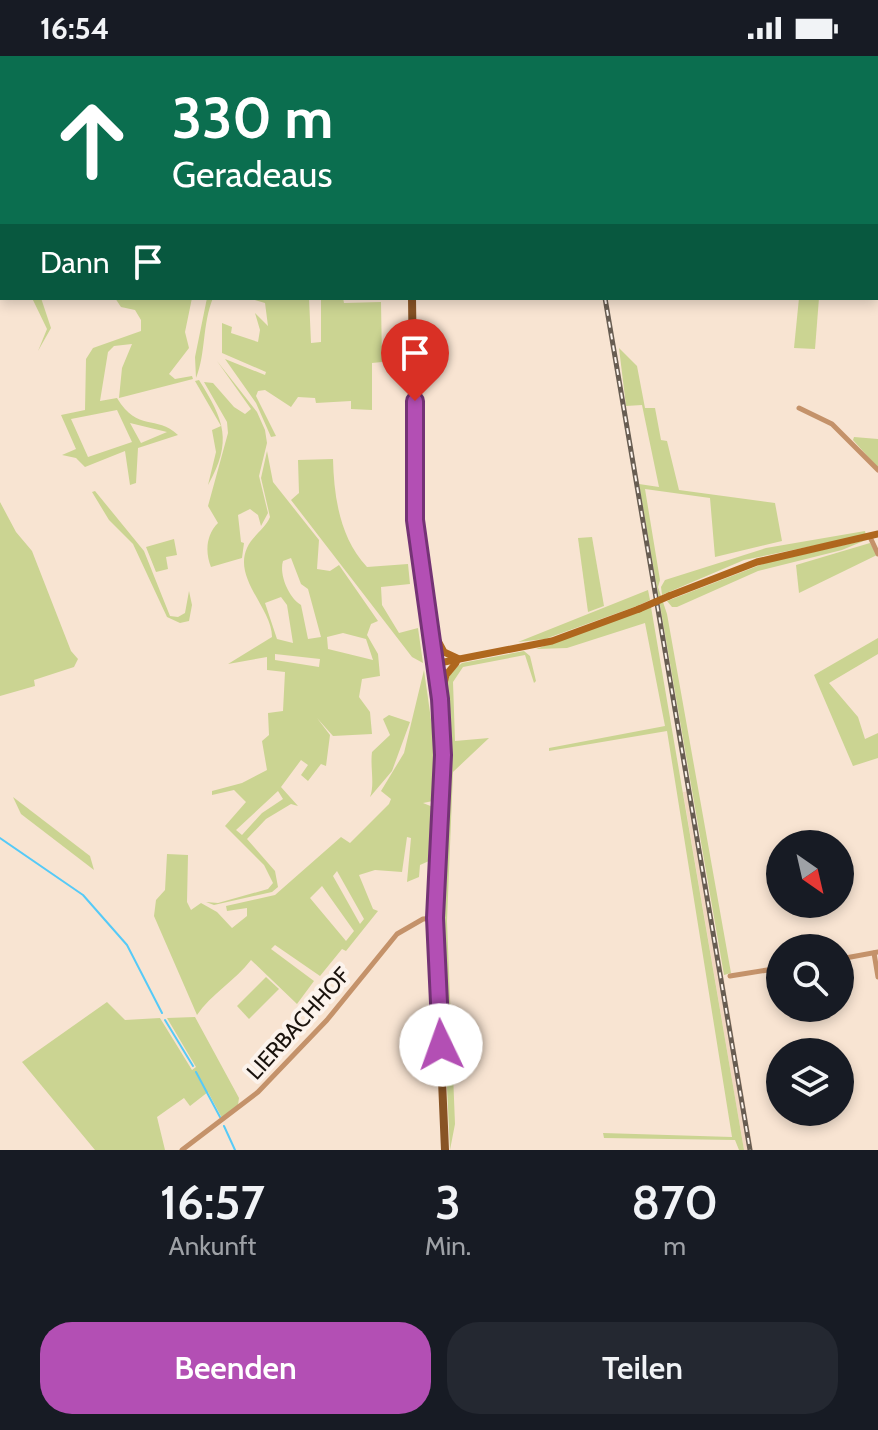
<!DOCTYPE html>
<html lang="de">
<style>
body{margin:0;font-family:Cabin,sans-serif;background:#242831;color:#f1f3f6;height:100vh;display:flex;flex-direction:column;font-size:30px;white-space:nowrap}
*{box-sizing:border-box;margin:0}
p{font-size:26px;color:#9ea1a6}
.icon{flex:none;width:44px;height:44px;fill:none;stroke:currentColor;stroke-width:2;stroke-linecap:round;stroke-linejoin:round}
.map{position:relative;height:1094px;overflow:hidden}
.side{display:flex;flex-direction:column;background:#171b24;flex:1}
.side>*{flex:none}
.guide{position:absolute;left:0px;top:0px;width:878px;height:244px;box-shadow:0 4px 12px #0003;background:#0b6e4f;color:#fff;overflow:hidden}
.needle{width:52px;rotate:146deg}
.controls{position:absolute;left:766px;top:774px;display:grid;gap:16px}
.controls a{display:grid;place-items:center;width:88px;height:88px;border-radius:50%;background:#171b24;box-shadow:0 4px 12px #0003;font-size:40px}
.pin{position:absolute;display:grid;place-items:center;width:68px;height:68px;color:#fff;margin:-82px -34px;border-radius:50% 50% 50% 0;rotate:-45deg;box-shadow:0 0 8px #0007}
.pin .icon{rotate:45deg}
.me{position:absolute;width:88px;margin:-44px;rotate:357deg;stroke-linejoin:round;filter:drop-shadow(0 0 6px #0008)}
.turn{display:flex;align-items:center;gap:28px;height:168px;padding:0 40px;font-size:36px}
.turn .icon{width:104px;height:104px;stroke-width:2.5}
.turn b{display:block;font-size:56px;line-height:68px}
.then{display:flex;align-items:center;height:76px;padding:0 40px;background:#0003;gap:16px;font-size:30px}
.eta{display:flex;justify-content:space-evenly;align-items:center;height:136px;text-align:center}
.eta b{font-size:48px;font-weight:600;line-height:56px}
.primary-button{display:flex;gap:16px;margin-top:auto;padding:16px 40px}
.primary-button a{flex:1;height:92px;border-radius:32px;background:#b34fb4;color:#fff;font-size:32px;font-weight:600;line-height:92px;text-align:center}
.primary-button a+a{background:#242831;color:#f1f3f6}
.status{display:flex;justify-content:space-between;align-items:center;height:56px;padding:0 40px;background:#171b24;direction:ltr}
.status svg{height:22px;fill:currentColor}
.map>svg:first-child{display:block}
.built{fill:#f1d6c0}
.green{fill:#cbd492;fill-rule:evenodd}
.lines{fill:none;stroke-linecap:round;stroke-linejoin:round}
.stream{stroke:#56caf7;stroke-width:2}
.street{stroke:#c4926a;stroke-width:5}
.secondary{stroke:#af671e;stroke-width:7}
.primary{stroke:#885425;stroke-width:8}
.rail-casing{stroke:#685d52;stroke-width:5}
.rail{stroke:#fcf3ec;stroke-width:2;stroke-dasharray:6;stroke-linecap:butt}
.secondary-bridge{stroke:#af671e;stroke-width:7}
.route-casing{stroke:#743375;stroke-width:20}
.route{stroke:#b34fb4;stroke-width:14}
.labels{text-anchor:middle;stroke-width:8;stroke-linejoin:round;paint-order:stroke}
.street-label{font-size:22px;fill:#19120c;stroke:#fcf3ec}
</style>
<div class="status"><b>16:54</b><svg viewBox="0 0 49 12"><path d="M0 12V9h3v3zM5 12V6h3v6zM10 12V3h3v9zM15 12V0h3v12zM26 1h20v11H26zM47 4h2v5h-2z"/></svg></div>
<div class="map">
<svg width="878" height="1094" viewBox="0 0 878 1094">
<rect width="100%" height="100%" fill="#f8e4d2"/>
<polygon class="built" points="691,735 725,929 753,1094 744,1094 683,736"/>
<g class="green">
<polygon points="32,242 41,242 51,272 38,295 47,273"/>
<path d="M115,242H192L185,276L189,292L169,318L175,323L192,320L193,323L119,342L122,312L132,288L114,290L108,296L100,345L117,342C138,377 156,358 178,379L138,392L136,427L130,429L125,395L85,411L76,402L62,399L76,393L61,359L85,354L86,303L93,292L141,275V264L135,254L121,251ZM117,354L132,386L88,401L71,363ZM130,367L167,376L141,387Z"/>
<path d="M207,242H213C202,269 206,298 196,322L195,301Z"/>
<polygon points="248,242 309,242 311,287 321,286 321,242 343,242 344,247 381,246 382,306 372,307 372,354 351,353 351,345 316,347 315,342 298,341 291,351 265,334 258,335 256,340 276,380 271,381 256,347 225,303 265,319 266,316 222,297 222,267 232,271 231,277 258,286 260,274 255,257 268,270 265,247"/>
<polygon points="799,242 819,242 815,293 794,292"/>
<polygon points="619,292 637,310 645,352 655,352 661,384 667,385 679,434 775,447 782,485 715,501 710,442 645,433 660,524 658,531 667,558 731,917 724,919 639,428 659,431 642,349 626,350"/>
<path d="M217,305L257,356L265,374L267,387L259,420L268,457L261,470L258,459L250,453L238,459L241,486L244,487L242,502L211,511C205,496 206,479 218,467L208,450L228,377L227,366L204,326L213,327L234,351L245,358L251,353Z"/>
<path d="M199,324C224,364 233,385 208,429L216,396L212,374L221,370L195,325Z"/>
<polygon points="854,381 878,383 878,412 853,384"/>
<path d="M267,395L273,426L319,484L317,513L330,515L339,509L378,565L371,568L367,579L378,598L380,620L362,623L359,641L370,656L372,678L333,680L317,662L330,679L326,710L321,708L308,725L301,719L308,709L301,704L281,731L298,750L291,748L266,763L247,783L275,815L278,831L272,836L214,849L206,846L218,847L268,833L273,827L264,809L225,770L246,746L234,734L212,739V735L242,727L267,714L262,685L269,679L268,657L283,655L285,616L267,614V601L228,608L272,581C272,552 233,523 247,492C252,480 265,473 270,461L261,422ZM291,502L301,528L308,533L321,581L308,583L301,549C288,541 279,518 283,505ZM281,541L287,549L293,587L277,583L265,547ZM343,577L366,583L373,604L328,593L327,581ZM275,598L320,603L319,611L275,604ZM278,735L283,743L262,757L242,779L236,774Z"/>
<path d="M333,403C334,442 340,482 367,511L408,508L410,528L381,531L382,549L399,577L418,572L423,607L412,601L291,444L299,437L298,404Z"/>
<polygon points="95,435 144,495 170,560 178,561 185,557 189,535 192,549 189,565 180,567 167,561 133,488 109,464 92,436"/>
<polygon points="0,446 16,476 32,495 71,595 78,603 74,611 34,624 35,630 0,640"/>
<polygon points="865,475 866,479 744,504 662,539 661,531 665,524 766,492"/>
<polygon points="592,481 604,550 588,556 578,482"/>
<polygon points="174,483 177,499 166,501 168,513 156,516 146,491"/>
<polygon points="866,484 842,494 758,515 677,551 672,551 667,545 765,507"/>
<polygon points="870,487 877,499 799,537 796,509"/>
<polygon points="648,534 650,544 637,550 545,583 518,586"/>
<polygon points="651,551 744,1094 739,1094 735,1084 604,1082 603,1077 732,1081 667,675 549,695 549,692 665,670 645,567 567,592 536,593"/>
<polygon points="878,582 878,598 829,627 858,661 865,683 878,677 878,702 853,710 814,619"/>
<polygon points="524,595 530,600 536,625 534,627 525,599 463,611 453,626 455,685 489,682 453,716 447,865 455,1068 450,1094 440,883 451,669 447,626 451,616 462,607"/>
<path d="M424,614L435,692L433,745L423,747L433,751L429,805L420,809L419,821L407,826L411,782L407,781L402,816L375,814L359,819L373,853L378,855L346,895L342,893L320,920L275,889L271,893L314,925L297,948L251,904C235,925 211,938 197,959L154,860L156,844L165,834L167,798L188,799L187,846L191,854L201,847L217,856L232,872L247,860V852L227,855L226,850L275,839L341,781L350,787L389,748L391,743L381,735L404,697ZM337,815L364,863L360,868L333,820ZM322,830L354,875L346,885L310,842Z"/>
<path d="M389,659L410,666L392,715L370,741C375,728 370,711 372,696L390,679L383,663Z"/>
<polygon points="13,741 90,800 94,814 21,758"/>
<polygon points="266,921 279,933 249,963 237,950"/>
<polygon points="107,946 125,964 160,962 192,1014 196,1011 167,962 195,961 239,1042 238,1049 222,1062 208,1036 190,1050 184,1042 157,1061 165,1094 95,1094 22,1006"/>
</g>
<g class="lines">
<g class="stream">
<polyline points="0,782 83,839 127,889 162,957"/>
<polyline points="165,964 193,1010"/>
<polyline points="196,1016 220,1061"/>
<polyline points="224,1070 235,1094"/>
</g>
<g class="street">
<polyline points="799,352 832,368 878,414"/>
<polyline points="870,481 878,498"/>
<polyline points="874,897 878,921"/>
<polyline points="840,903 878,896"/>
<polyline points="730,920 780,912"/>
<polyline points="182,1094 258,1036 327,964 397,878 423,863 435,862"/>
</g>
<g class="secondary">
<polyline points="669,540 757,506 878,478"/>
<polyline points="430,570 444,596 459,603"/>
<polyline points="434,608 552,585 639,553"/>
<polyline points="441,641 446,619 456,607"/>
</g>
<g class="primary">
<polyline points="364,0 364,2"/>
<polyline points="412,242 415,464 440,643 443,699 435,862 445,1094"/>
</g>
<defs>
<g id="rail">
<polyline points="561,0 561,2"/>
<polyline points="605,242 750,1094"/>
</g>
</defs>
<use href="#rail" class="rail-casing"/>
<use href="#rail" class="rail"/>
<polyline class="secondary-bridge" points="639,553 669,540"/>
</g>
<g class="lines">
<defs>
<polyline id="route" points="415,345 415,464 440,643 443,699 435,862 441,989"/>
</defs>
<use href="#route" class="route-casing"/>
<use href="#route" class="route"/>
</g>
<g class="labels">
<g class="street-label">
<text transform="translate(298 967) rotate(-48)" y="8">LIERBACHHOF</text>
</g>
</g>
</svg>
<div class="controls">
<a><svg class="needle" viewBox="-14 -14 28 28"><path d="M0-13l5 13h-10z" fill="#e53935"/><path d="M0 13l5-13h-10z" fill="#9ea1a6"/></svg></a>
<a><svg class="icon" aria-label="search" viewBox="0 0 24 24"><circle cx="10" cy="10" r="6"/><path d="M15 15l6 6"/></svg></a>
<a><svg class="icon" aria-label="layers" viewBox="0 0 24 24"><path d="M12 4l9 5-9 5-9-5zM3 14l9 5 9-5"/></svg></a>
</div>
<div class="pin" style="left:415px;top:345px;background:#d93025"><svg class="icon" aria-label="arrive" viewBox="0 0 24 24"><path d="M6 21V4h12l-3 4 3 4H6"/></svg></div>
<svg class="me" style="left:441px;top:989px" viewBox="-20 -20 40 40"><circle r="19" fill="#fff"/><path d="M0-13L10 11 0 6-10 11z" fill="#b34fb4"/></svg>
<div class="guide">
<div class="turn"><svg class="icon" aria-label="ahead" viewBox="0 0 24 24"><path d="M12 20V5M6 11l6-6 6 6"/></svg><div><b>330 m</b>Geradeaus</div></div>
<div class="then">Dann<svg class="icon" aria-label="arrive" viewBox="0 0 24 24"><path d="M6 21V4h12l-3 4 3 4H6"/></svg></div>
</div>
</div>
<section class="side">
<div class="eta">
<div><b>16:57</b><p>Ankunft</p></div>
<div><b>3</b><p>Min.</p></div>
<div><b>870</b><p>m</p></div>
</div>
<div class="primary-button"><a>Beenden</a><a>Teilen</a></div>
</section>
